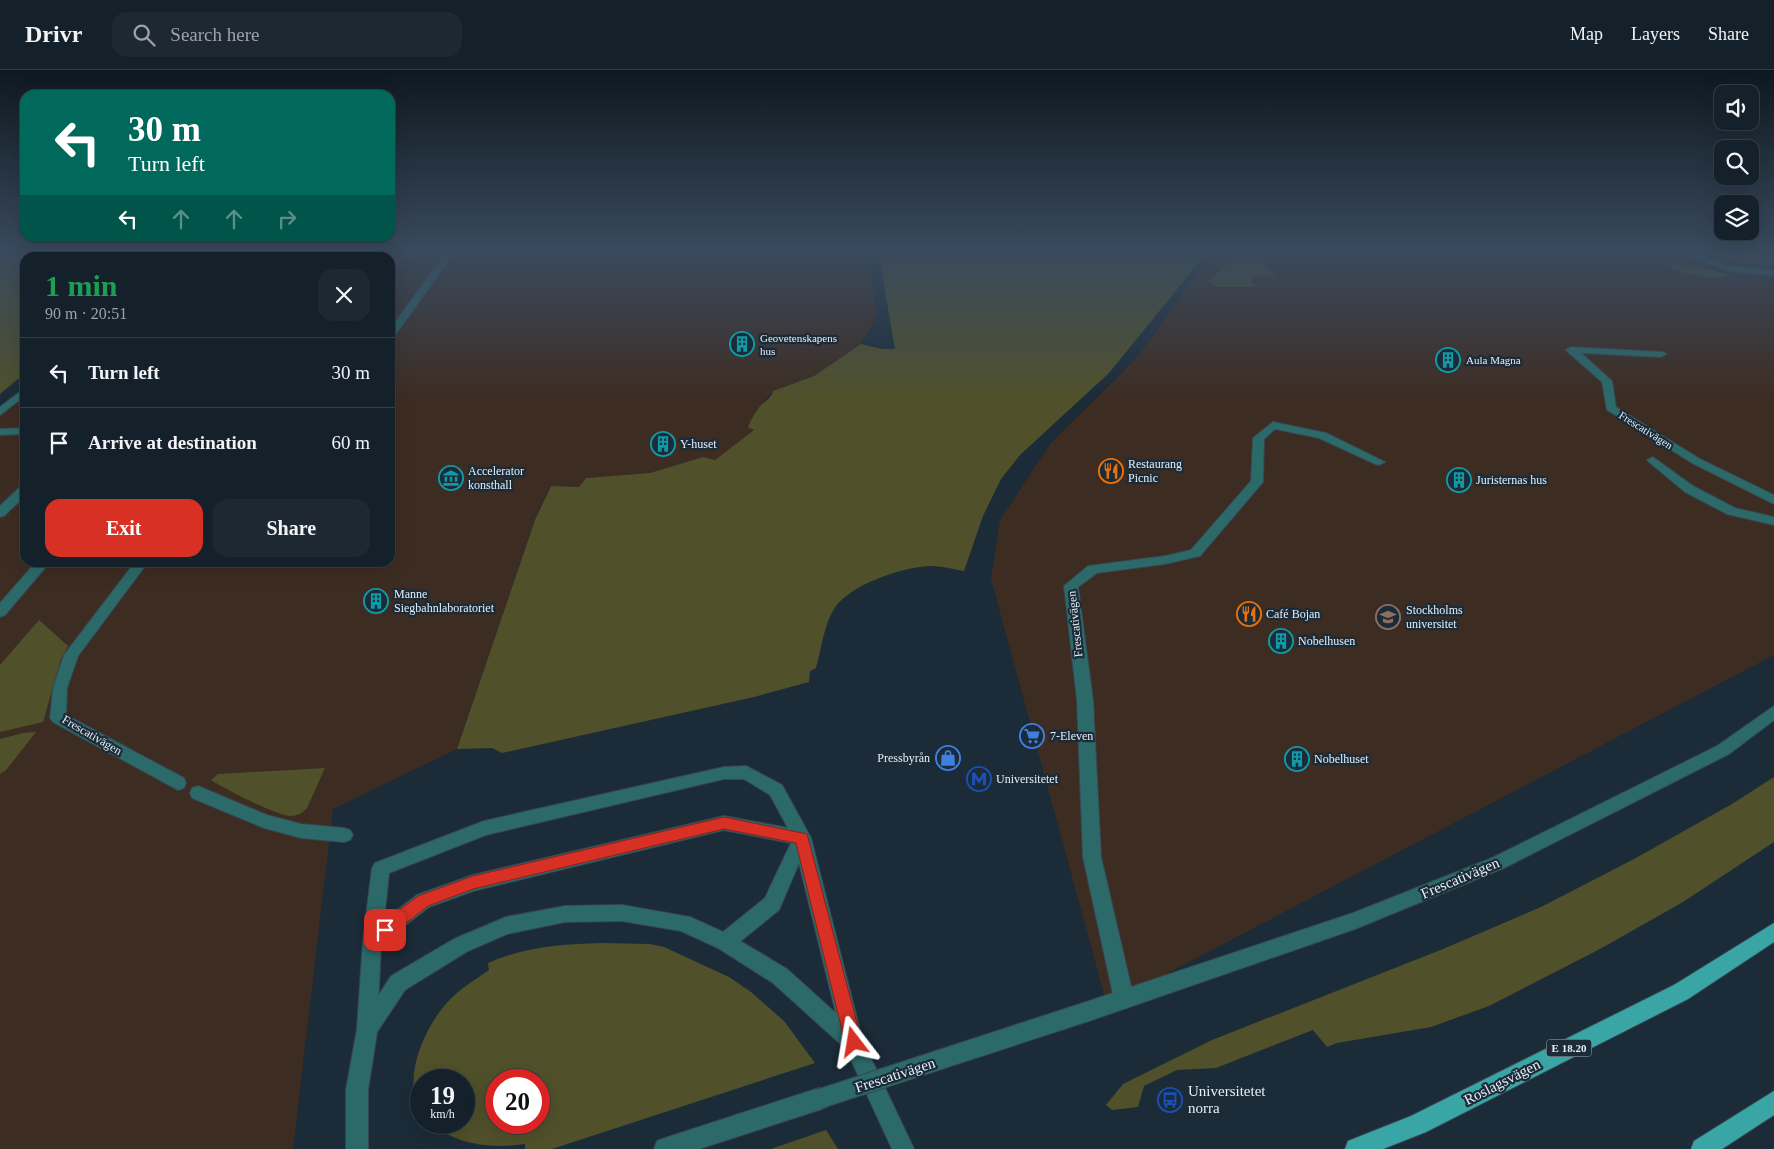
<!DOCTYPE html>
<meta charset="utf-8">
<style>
body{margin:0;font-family:"Times New Roman",serif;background:#1d2832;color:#f1f3f6;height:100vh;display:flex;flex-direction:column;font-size:19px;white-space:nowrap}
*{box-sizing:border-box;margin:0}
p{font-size:16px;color:#9da3a8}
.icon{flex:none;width:28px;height:28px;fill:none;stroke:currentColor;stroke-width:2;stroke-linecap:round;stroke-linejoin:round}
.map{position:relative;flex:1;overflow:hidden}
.panel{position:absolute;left:20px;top:182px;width:375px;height:315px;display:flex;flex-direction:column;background:#14202a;border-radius:15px;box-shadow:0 5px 20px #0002,0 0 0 1px #333e47}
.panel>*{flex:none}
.banner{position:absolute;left:20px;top:20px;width:375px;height:152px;border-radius:15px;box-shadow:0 5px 20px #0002,0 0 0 1px #333e47;background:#00695c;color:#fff;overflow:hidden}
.tools{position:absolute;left:1714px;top:15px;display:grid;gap:10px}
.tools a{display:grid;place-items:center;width:45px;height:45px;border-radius:10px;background:#14202a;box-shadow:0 5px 20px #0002,0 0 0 1px #333e47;font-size:25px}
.speed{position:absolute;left:410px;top:999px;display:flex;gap:10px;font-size:25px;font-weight:700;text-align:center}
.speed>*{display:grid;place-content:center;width:65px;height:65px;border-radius:50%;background:#14202a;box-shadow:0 5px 20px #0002,0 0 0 1px #333e47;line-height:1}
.speed small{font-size:12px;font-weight:400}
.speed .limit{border:8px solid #d22;background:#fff;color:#111}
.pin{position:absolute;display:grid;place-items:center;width:42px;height:42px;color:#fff;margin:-21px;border-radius:10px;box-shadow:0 2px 8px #0006}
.me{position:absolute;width:55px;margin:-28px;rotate:346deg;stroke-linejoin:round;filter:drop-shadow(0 0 4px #0008)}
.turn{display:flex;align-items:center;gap:18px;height:105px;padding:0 25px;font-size:22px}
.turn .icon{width:65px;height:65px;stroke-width:2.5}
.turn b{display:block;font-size:35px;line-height:42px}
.lanes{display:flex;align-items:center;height:48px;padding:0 25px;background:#0003;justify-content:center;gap:25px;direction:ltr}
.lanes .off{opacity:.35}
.round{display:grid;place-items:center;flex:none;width:52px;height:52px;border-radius:15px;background:#1d2832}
.summary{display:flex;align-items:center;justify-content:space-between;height:85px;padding:0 25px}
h1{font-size:30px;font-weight:700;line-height:38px;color:#1e9e55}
.primary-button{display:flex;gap:10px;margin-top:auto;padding:10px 25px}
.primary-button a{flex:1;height:58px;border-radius:15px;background:#d93025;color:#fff;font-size:20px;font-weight:700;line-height:58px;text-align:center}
.primary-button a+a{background:#1d2832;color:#f1f3f6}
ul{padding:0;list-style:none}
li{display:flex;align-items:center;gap:15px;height:70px;padding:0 25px;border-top:1px solid #333e47}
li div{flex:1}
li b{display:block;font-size:19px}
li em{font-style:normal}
header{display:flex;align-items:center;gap:30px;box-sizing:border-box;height:70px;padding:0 25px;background:#14202a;border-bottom:1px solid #333e47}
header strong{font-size:24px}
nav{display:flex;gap:28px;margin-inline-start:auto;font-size:18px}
.search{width:350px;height:45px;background:#1d2832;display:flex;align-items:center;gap:12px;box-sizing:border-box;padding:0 18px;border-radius:15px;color:#9da3a8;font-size:19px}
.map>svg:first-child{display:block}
.education{fill:#3d2c22}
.green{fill:#50512a;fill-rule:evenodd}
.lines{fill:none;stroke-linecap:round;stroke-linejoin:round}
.service-casing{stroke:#374653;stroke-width:2}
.minor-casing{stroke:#374653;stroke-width:2}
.tertiary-casing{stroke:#374653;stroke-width:2}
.primary-casing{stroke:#374653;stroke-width:2}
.service{fill:#2c6a69;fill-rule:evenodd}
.minor{fill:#2c6a69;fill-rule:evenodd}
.tertiary{fill:#2c6a69;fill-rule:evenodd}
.primary{fill:#3aa5a5;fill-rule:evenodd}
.tertiary-bridge-casing{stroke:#374653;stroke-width:21;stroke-linecap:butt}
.tertiary-bridge{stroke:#2c6a69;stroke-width:19}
.route{fill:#d93025;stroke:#8d1f18}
.labels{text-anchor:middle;stroke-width:4.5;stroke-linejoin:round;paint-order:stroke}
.far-poi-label{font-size:11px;fill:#e5eff8;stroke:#1b2b38;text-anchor:start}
.far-street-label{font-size:11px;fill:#e5eff8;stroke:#1b2b38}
.shield{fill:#1b2b38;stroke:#a8b4be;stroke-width:1}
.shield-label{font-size:11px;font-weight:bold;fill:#e5eff8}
.poi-label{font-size:12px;fill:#e5eff8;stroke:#1b2b38;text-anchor:start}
.street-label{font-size:12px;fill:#e5eff8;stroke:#1b2b38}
.near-street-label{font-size:15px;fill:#e5eff8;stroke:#1b2b38}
.near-poi-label{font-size:15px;fill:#e5eff8;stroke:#1b2b38;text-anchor:start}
</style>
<header>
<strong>Drivr</strong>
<div class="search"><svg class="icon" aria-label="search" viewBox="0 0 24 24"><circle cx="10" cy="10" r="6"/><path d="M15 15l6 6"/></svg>Search here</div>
<nav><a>Map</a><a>Layers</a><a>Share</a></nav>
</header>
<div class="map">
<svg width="1774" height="1079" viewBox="0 0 1774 1079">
<rect width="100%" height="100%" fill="#1b2b38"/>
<g class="education">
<polygon points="187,180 868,180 877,246 861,274 814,306 773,321 757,340 750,354 754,360 715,390 702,387 650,403 586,408 579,417 550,416 535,450 457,679 333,739 293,1079 0,1079 0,344 25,322 25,492 390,492 390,188 179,187"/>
<polygon points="1214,180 1774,180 1774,585 1107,935 991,509 1000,450 1051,373 1136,289"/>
</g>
<g class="green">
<polygon points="0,180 173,180 164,188 25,188 25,303 0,324"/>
<path d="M878,180H1209L1109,303L1020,385L1001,409L983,446L964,501C953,499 941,496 930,496C902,497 849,515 834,539C824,555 821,580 816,598L810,601L809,612L754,627L502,683L492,678L457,679L535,450L551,416L579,417L586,408L650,403L703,387L715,390L754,360L748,357C750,352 754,344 758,339C762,332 771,330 773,321L814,306L861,274L882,279H895Z"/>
<polygon points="1694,180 1774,180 1774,196 1727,191"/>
<polygon points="1243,181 1250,182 1276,206 1249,207 1255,217 1217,217 1208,211"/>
<path d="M1666,194L1697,196L1731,205C1711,211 1683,205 1666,194Z"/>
<polygon points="39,550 68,576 61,589 43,652 0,662 0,595"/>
<polygon points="36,662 6,700 0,704 0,669 23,663"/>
<path d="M325,698L307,738C303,743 297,746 290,746C275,745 225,719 211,710L218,704Z"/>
<polygon points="1774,707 1774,772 1683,832 1600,879 1489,936 1431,957 1337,973 1327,977 1313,960 1216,998 1177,1000 1144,1016 1138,1037 1112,1040 1106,1035 1123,1014 1212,970 1443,879 1541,837 1634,789 1732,734"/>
<path d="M601,873L650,874L664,877L729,907L751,922L784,951L815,993L552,1079H525V1074C491,1079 457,1075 430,1053L464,1052V1010H421V1041C399,1007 429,946 457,923C467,914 478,908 489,900L488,893C524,877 562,874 601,873ZM496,1010H539V1052H496Z"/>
<polygon points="826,1060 838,1079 771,1079"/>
</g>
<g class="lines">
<defs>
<g id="service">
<polygon points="448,180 456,180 393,268 390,269 390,259"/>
<polygon points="1671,180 1684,180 1730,196 1774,200 1774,206 1729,201"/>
<polygon points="25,358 25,364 0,365 0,359"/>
<polygon points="1653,387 1693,416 1735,438 1774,447 1774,455 1727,444 1685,422 1649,392 1647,390"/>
<polygon points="25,415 25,426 4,446 0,447 0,436 21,416"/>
<polygon points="36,492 50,492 5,545 0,547 0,533"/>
<polygon points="135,492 148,492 78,586 67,618 66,645 184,708 186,713 184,718 178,720 53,652 50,648 53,618 64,585"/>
<path d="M746,696L782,715L811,768L863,972L860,979L853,982L846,979L843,972L799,793L779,840L732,878L725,881L718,878L715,872L718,866L765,828L791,773L724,760L473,821L429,837L381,874L377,959L374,966L367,969L360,966L357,959L363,870L372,798L375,793L484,751L724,697ZM724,709H744L770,725L788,758L724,746L473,805L417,825L384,850L389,803L486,765Z"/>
<polygon points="198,716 267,745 301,754 344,758 350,760 353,765 350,770 344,772 301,768 264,758 192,728 190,723 192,718"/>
</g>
<g id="minor">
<polygon points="183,180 192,180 184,188 175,188"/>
<polygon points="1571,277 1664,282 1666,284 1661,287 1581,283 1612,311 1616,337 1700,389 1774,425 1774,434 1692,393 1607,340 1602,312 1568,282 1566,280"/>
<polygon points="25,318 25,326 0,345 0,337"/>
<polygon points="1273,352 1326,363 1385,392 1379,395 1375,394 1319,368 1275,359 1264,369 1263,412 1200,486 1165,494 1097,503 1078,517 1093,630 1101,787 1134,929 1131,936 1124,939 1117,936 1114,929 1083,787 1077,630 1064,516 1088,496 1165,486 1191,480 1251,411 1253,368"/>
<polygon points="622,835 690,847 732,866 787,899 860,965 914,1079 892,1079 846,979 773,913 718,878 681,861 622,851 565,852 507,864 468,881 405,920 377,962 368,1020 368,1079 346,1079 346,1020 357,959 391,906 454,869 506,847 565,836"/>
</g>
<g id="tertiary">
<polygon points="1774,636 1774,650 1729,684 1504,798 1355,859 1089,951 1082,948 1079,941 1082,934 1089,931 1353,843 1492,788 1717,676"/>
<polygon points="819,1018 827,1021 830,1029 827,1037 819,1040 699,1079 654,1079 657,1071 665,1068"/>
</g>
<g id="primary">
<polygon points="1774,853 1774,872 1688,929 1426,1062 1383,1079 1345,1079 1348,1071 1411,1046 1674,915"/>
<polygon points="1774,1021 1774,1045 1722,1079 1691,1079 1694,1071"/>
</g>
</defs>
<use href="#service" class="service-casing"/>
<use href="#minor" class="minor-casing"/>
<use href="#tertiary" class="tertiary-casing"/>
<use href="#primary" class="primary-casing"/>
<use href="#service" class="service"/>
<use href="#minor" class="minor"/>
<use href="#tertiary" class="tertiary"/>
<use href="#primary" class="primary"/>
<defs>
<polyline id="tertiary-bridge" points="819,1029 1089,941"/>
</defs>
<use href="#tertiary-bridge" class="tertiary-bridge-casing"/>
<use href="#tertiary-bridge" class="tertiary-bridge"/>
</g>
<linearGradient id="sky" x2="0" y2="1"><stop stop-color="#0f181f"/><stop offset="0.54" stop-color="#394a5e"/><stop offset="1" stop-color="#394a5e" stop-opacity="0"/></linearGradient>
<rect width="1774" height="331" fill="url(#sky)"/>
<polygon class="route" points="724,747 807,764 862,972 860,978 854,980 847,978 845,972 796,773 724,759 473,819 428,836 391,865 385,867 379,865 377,860 379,855 418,826 473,806"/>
<defs>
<symbol id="building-ring" viewBox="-11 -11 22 22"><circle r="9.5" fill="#1b2b38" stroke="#0f9aa8" stroke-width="1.5"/><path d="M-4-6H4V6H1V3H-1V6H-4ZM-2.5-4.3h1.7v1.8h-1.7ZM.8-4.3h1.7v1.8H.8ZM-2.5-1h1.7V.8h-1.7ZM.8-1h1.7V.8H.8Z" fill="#0f9aa8"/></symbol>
<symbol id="restaurant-ring" viewBox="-11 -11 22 22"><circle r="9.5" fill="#1b2b38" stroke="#e8710a" stroke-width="1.5"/><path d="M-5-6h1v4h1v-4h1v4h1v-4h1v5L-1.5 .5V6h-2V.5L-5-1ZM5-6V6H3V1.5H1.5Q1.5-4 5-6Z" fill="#e8710a"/></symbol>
<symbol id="museum-ring" viewBox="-11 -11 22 22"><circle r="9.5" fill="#1b2b38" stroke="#0f9aa8" stroke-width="1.5"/><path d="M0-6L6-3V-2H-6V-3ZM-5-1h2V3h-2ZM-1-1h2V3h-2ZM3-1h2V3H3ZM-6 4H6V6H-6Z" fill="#0f9aa8"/></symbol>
<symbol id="university-ring" viewBox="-11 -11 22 22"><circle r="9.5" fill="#1b2b38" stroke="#8d6e63" stroke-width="1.5"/><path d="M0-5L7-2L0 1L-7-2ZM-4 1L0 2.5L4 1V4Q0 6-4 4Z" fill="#8d6e63"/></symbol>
<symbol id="supermarket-ring" viewBox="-11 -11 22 22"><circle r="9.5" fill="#1b2b38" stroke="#3f7fe0" stroke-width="1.5"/><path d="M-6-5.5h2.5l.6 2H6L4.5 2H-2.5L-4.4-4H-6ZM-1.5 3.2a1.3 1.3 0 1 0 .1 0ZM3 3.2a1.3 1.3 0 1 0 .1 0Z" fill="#3f7fe0"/></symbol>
<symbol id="shop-ring" viewBox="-11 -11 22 22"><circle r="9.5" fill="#1b2b38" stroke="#3f7fe0" stroke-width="1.5"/><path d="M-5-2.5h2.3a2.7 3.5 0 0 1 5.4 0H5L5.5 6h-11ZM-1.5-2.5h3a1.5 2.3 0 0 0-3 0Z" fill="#3f7fe0"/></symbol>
<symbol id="metro-ring" viewBox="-11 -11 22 22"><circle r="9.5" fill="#1b2b38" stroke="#1a4fb4" stroke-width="1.5"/><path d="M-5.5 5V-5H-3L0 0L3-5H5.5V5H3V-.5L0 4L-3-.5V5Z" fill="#1a4fb4"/></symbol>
<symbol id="bus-ring" viewBox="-11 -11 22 22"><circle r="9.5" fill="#1b2b38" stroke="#1a4fb4" stroke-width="1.5"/><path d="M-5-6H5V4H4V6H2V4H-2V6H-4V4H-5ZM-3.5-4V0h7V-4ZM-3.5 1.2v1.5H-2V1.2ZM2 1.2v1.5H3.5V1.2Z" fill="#1a4fb4"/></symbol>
</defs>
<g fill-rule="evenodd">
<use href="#building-ring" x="728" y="260" width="28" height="28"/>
<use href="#building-ring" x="1434" y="276" width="28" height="28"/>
<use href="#building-ring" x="649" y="360" width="28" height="28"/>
<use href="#restaurant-ring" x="1097" y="387" width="28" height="28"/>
<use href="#museum-ring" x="437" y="394" width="28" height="28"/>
<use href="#building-ring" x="1445" y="396" width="28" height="28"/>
<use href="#building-ring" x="362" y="517" width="28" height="28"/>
<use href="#restaurant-ring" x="1235" y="530" width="28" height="28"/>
<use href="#university-ring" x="1374" y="533" width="28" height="28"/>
<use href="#building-ring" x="1267" y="557" width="28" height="28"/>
<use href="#supermarket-ring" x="1018" y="652" width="28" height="28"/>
<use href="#shop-ring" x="934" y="674" width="28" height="28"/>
<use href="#building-ring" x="1283" y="675" width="28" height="28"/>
<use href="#metro-ring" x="965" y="695" width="28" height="28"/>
<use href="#bus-ring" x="1156" y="1016" width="28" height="28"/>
</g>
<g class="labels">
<g class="far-poi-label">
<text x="760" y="272">Geovetenskapens<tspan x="760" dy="13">hus</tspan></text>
<text x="1466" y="294">Aula Magna</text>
</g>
<g class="far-street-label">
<text transform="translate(1646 360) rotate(32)" y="4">Frescativägen</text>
</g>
<rect class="shield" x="1546.5" y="969.5" width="45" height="17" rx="4"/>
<g class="shield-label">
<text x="1569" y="982">E 18.20</text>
</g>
<g class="poi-label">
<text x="680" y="378">Y-huset</text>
<text x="1128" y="398">Restaurang<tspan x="1128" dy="14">Picnic</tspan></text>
<text x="468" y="405">Accelerator<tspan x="468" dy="14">konsthall</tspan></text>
<text x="1476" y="414">Juristernas hus</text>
<text x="394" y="528">Manne<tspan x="394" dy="14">Siegbahnlaboratoriet</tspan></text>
<text x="1406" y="544">Stockholms<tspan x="1406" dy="14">universitet</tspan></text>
<text x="1266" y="548">Café Bojan</text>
<text x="1298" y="575">Nobelhusen</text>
<text x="1050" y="670">7-Eleven</text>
<text x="930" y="692" text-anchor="end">Pressbyrån</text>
<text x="1314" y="693">Nobelhuset</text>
<text x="996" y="713">Universitetet</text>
</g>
<g class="street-label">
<text transform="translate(1075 554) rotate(-96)" y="4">Frescativägen</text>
<text transform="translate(92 665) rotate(30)" y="4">Frescativägen</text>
</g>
<g class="near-street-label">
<text transform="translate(1460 808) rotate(-23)" y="5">Frescativägen</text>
<text transform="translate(895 1005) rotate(-18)" y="5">Frescativägen</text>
<text transform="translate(1502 1012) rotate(-27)" y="5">Roslagsvägen</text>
</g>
<g class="near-poi-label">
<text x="1188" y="1026">Universitetet<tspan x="1188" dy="17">norra</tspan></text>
</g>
</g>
</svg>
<div class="tools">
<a><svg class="icon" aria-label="sound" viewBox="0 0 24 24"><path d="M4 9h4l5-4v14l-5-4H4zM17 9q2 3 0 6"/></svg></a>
<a><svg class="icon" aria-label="search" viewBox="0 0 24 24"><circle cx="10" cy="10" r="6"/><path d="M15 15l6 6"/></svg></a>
<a><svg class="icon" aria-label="layers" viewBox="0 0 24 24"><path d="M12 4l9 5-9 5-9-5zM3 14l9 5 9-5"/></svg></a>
</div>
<div class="speed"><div>19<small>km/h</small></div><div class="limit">20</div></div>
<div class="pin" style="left:385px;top:860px;background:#d93025"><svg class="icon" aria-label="arrive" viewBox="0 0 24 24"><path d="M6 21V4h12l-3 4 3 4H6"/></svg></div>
<svg class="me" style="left:854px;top:972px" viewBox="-20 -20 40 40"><path d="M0-17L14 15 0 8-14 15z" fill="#d93025" stroke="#fff" stroke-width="4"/></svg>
<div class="banner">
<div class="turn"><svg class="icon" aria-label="left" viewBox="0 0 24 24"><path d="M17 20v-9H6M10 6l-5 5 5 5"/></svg><div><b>30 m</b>Turn left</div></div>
<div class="lanes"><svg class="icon" aria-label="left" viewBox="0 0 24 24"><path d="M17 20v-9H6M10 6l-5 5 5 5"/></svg><svg class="icon off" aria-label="ahead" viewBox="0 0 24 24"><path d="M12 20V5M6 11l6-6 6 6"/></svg><svg class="icon off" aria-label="ahead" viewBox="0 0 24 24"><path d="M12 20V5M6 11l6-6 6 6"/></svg><svg class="icon off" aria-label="right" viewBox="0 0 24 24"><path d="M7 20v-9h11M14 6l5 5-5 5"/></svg></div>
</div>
<section class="panel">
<div class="summary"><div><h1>1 min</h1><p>90 m · 20:51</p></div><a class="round"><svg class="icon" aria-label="close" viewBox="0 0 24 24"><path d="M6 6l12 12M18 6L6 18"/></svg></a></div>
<ul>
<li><svg class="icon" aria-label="left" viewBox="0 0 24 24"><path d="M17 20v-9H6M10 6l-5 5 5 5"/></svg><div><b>Turn left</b></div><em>30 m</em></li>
<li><svg class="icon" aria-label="arrive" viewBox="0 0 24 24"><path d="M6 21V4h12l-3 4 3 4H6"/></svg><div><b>Arrive at destination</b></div><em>60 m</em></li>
</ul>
<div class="primary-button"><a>Exit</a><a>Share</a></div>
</section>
</div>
